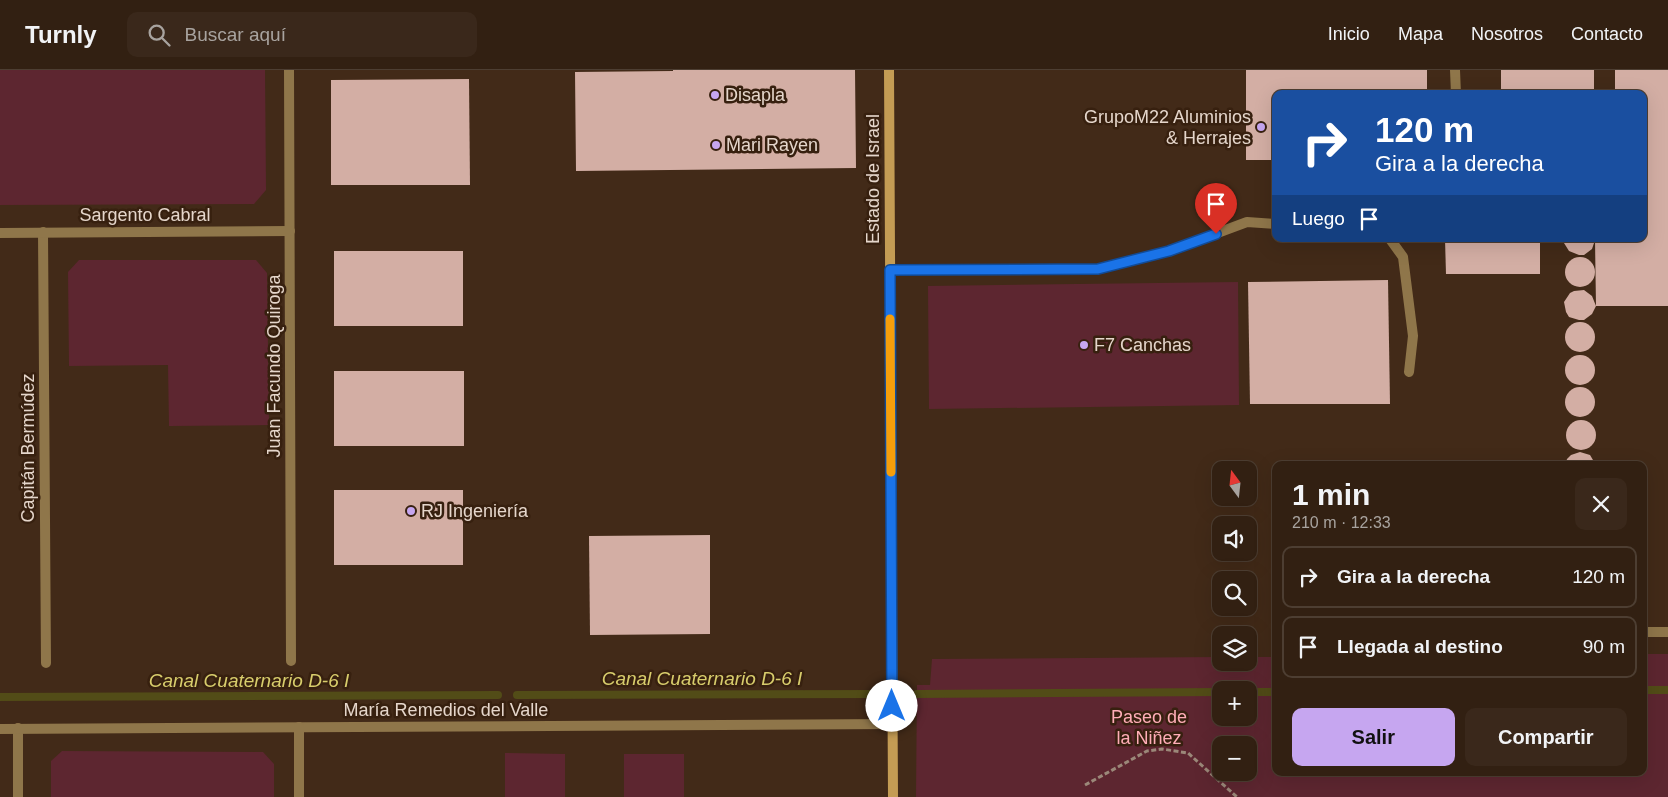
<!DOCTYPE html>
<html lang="es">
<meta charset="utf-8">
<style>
body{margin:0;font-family:Arial,sans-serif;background:#3a281b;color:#f1f3f6;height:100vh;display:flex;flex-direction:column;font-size:19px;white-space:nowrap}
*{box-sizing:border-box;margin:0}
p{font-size:16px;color:#a8a39f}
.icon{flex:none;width:28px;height:28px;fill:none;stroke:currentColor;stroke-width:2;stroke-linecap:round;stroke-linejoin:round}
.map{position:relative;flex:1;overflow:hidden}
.drawer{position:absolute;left:1272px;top:391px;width:375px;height:315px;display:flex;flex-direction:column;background:#322012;border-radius:10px;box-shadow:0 5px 20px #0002,0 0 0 1px #4d3e32}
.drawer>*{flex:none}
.top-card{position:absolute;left:1272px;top:20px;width:375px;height:152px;border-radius:10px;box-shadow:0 5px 20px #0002,0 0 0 1px #4d3e32;background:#1a4fa0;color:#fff;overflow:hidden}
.needle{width:32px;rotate:345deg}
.fabs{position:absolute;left:1212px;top:391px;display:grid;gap:10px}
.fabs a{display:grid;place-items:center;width:45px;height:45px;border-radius:10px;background:#322012;box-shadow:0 5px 20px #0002,0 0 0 1px #4d3e32;font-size:25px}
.pin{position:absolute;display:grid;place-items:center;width:42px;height:42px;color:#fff;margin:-51px -21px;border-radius:50% 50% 50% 0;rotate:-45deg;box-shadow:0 0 5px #0007}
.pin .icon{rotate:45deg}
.me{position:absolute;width:55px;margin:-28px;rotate:0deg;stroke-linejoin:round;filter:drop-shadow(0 0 4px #0008)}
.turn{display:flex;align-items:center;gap:18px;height:105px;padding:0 20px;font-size:22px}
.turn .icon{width:65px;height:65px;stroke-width:2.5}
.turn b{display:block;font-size:35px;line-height:42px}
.then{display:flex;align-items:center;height:48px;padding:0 20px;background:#0003;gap:10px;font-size:19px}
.round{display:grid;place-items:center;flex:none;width:52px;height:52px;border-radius:10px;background:#3a281b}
.head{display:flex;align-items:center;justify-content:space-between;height:85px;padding:0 20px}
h1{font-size:30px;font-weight:700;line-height:38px}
.cta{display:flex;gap:10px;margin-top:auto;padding:10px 20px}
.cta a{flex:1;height:58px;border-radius:10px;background:#c6a6f0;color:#111;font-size:20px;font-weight:700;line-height:58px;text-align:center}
.cta a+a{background:#3a281b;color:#f1f3f6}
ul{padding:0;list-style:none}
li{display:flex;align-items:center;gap:15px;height:62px;margin:0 10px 8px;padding:0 10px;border:2px solid #4d3e32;border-radius:10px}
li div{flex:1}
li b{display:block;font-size:19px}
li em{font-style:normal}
header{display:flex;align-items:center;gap:30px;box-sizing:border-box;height:70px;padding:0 25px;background:#322012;border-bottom:1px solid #4d3e32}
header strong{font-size:24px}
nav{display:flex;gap:28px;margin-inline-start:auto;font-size:18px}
.search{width:350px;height:45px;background:#3a281b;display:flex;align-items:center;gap:12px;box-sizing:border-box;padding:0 18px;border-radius:10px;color:#a8a39f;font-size:19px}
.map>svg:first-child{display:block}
.green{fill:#5d2630;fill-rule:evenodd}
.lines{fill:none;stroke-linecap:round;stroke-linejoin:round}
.stream{stroke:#524c17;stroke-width:8}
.building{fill:#d3aea4}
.path{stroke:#9b8879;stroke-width:3;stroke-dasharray:5 2.5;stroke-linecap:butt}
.lane{stroke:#8f764a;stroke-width:10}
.street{stroke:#8f764a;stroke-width:10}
.secondary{stroke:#c49c54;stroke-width:10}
.route-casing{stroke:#114b97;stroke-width:12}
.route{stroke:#1a73e8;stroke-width:9}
.slow{stroke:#f59e0b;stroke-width:9}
.poi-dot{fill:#c6a6f0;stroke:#37200f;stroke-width:2}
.labels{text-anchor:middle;stroke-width:5;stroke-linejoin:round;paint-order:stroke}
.poi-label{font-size:18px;fill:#e5d6cb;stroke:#37200f;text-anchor:start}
.street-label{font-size:18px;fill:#e5d6cb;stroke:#37200f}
.park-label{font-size:18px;fill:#ffadb7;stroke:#37200f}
.water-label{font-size:19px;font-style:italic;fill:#d8cd6c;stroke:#37200f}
</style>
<header>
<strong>Turnly</strong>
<div class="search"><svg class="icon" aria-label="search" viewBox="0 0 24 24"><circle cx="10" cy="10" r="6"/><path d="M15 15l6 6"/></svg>Buscar aquí</div>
<nav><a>Inicio</a><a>Mapa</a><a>Nosotros</a><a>Contacto</a></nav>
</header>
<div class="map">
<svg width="1668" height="727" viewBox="0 0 1668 727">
<rect width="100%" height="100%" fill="#422a18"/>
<g class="green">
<polygon points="0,0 265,0 266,120 254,134 0,135"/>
<polygon points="79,190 256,190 267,203 269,355 169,356 168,295 69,296 68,202"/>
<polygon points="1238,212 1239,335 929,339 928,216"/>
<path d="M1644,584H1668V727H916L917,615H930L932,589L1221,587V592H1249V587H1276V702H1644ZM1221,620H1249V648H1221ZM1221,675H1249V702H1221Z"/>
<polygon points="62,681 263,682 274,694 274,727 51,727 51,691"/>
<polygon points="505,683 565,684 565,727 505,727"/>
<rect x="624" y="684" width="60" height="43"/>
</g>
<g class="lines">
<g class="stream">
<polyline points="1644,620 1668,620"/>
<polyline points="1249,622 1276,622"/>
<polyline points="917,624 1221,622"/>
<polyline points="517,625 886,624"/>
<polyline points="0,627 498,625"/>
</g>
</g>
<g class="building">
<polygon points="673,0 855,0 856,98 576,101 575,2 673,1"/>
<polygon points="1246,0 1427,0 1427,24 1276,24 1276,90 1246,90"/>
<rect x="1501" y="0" width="93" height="24"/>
<polygon points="1615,0 1668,0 1668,236 1596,236 1592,244 1584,250 1579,250 1569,247 1566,242 1564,232 1570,223 1574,221 1584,220 1592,226 1596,236 1595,170 1592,179 1584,185 1579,185 1569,181 1564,173 1564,169 1644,169 1644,24 1615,24"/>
<polygon points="469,9 470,115 331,115 331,10"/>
<polygon points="1445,169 1540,169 1540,204 1446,204"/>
<rect x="334" y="181" width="129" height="75"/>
<circle cx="1580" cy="202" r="15"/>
<polygon points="1388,210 1390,334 1250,334 1248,212"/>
<circle cx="1580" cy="267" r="15"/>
<circle cx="1580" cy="300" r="15"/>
<rect x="334" y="301" width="130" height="75"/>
<circle cx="1580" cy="332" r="15"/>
<circle cx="1581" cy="365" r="15"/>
<polygon points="1580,382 1590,385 1596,395 1565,395 1567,389 1571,385"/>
<rect x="334" y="420" width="129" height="75"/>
<polygon points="710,465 710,564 590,565 589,466"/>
</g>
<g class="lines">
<polyline class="path" points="1085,715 1147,681 1162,679 1188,683 1237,727"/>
<g class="lane">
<polyline points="1455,0 1456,24"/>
<polyline points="1390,169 1403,187 1413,266 1409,302"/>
<polyline points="890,200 1097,199 1169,181 1247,152 1276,154"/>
</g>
<g class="street">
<polyline points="289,0 291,591"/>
<polyline points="43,162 46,593"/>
<polyline points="0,163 290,161"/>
<polyline points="1644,562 1668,562"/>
<polyline points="18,658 18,727"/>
<polyline points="0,659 892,654"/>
<polyline points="299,727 299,657"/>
</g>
<polyline class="secondary" points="889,0 893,727"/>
</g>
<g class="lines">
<defs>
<polyline id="route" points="892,636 890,200 1098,199 1169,181 1216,164"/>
</defs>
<use href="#route" class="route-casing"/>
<use href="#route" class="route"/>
<polyline class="slow" points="890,249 891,402"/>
</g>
<g class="poi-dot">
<circle cx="715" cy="25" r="5"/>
<circle cx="1261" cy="57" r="5"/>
<circle cx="716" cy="75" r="5"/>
<circle cx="1084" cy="275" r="5"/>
<circle cx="411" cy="441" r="5"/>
</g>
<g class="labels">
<g class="poi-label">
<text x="725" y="31">Disapla</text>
<text x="1251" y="53" text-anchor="end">GrupoM22 Aluminios<tspan x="1251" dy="21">&amp; Herrajes</tspan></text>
<text x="726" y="81">Mari Rayen</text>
<text x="1094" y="281">F7 Canchas</text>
<text x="421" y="447">RJ Ingeniería</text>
</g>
<g class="street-label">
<text transform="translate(873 109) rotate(-90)" y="6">Estado de Israel</text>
<text x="145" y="151">Sargento Cabral</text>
<text transform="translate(274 296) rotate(-90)" y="6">Juan Facundo Quiroga</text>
<text transform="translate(28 378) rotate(-90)" y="6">Capitán Bermúdez</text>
<text x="446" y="646">María Remedios del Valle</text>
</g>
<g class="park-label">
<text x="1149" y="653">Paseo de<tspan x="1149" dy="21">la Niñez</tspan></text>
</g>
<g class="water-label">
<text x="702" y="615">Canal Cuaternario D-6 I</text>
<text x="249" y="617">Canal Cuaternario D-6 I</text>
</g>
</g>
</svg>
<div class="fabs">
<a><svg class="needle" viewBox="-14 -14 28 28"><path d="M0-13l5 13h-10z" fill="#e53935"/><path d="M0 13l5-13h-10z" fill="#a8a39f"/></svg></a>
<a><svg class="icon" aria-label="sound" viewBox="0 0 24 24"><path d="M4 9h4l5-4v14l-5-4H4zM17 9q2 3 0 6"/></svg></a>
<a><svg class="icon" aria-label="search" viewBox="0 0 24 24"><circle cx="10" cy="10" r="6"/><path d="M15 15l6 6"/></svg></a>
<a><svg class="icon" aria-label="layers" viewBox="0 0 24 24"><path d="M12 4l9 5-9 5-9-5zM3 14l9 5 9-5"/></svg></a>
<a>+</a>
<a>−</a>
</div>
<div class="pin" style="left:1216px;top:164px;background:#d93025"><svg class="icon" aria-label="arrive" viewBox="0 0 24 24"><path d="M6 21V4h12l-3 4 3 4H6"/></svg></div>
<svg class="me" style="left:892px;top:636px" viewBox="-20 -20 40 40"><circle r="19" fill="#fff"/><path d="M0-13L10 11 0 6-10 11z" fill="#1a73e8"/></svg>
<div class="top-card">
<div class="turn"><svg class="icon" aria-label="right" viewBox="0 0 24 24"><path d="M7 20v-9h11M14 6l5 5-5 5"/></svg><div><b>120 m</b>Gira a la derecha</div></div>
<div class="then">Luego<svg class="icon" aria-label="arrive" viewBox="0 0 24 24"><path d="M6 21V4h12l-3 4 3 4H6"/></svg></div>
</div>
<section class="drawer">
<div class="head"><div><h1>1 min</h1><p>210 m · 12:33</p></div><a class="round"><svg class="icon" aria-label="close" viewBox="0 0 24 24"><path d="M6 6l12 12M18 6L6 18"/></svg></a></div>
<ul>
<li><svg class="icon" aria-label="right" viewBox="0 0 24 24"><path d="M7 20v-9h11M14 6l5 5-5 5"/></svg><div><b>Gira a la derecha</b></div><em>120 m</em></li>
<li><svg class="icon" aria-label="arrive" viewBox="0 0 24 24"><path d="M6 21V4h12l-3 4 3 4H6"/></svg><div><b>Llegada al destino</b></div><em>90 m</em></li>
</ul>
<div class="cta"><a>Salir</a><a>Compartir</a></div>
</section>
</div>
